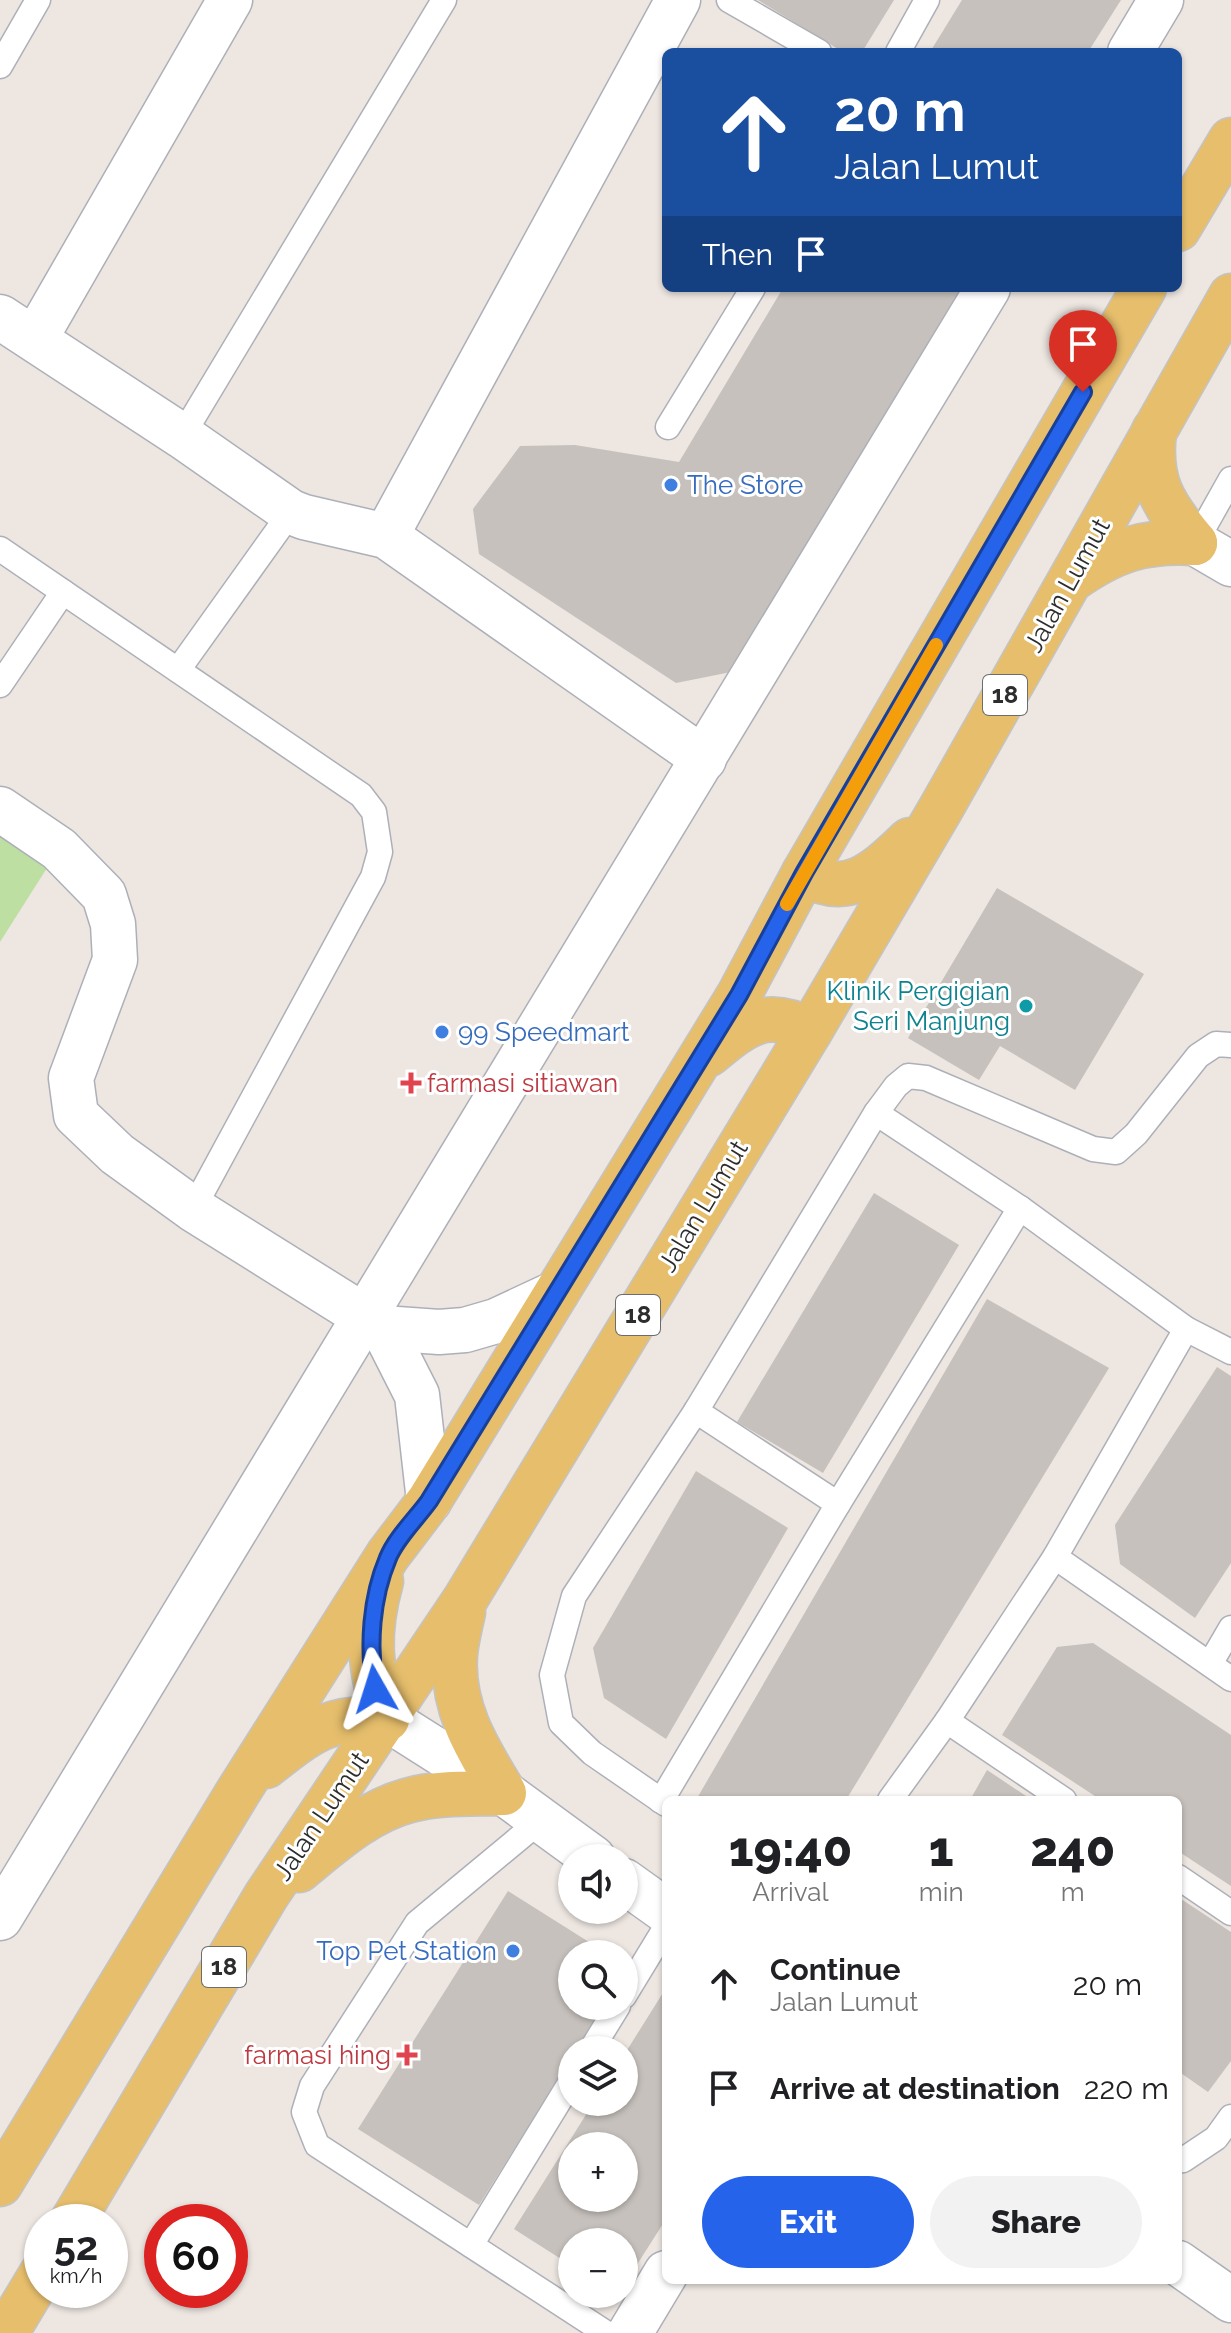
<!DOCTYPE html>
<meta charset="utf-8">
<style>
body{margin:0;font-family:Raleway,sans-serif;background:#f2f2f2;color:#202124;height:100vh;display:flex;flex-direction:column;font-size:30px;white-space:nowrap}
*{box-sizing:border-box;margin:0}
p{font-size:26px;color:#757577}
.icon{flex:none;width:44px;height:44px;fill:none;stroke:currentColor;stroke-width:2;stroke-linecap:round;stroke-linejoin:round}
.map{position:relative;flex:1;overflow:hidden}
.side{position:absolute;left:662px;top:1796px;width:520px;height:488px;display:flex;flex-direction:column;background:#fff;border-radius:12px;box-shadow:0 2px 6px #0004}
.side>*{flex:none}
.banner{position:absolute;left:662px;top:48px;width:520px;height:244px;border-radius:12px;box-shadow:0 2px 6px #0004;background:#1a4fa0;color:#fff;overflow:hidden}
.fabs{position:absolute;left:558px;top:1844px;display:grid;gap:16px}
.fabs a{display:grid;place-items:center;width:80px;height:80px;border-radius:50%;background:#fff;box-shadow:0 2px 6px #0004;font-size:40px}
.speed{position:absolute;left:24px;top:2204px;display:flex;gap:16px;font-size:40px;font-weight:700;text-align:center}
.speed>*{display:grid;place-content:center;width:104px;height:104px;border-radius:50%;background:#fff;box-shadow:0 2px 6px #0004;line-height:1}
.speed small{font-size:20px;font-weight:400}
.speed .limit{border:12px solid #d22;background:#fff;color:#111}
.pin{position:absolute;display:grid;place-items:center;width:68px;height:68px;color:#fff;margin:-82px -34px;border-radius:50% 50% 50% 0;rotate:-45deg;box-shadow:0 0 8px #0007}
.pin .icon{rotate:45deg}
.me{position:absolute;width:88px;margin:-44px;rotate:354deg;stroke-linejoin:round;filter:drop-shadow(0 0 6px #0008)}
.turn{display:flex;align-items:center;gap:28px;height:168px;padding:0 40px;font-size:36px}
.turn .icon{width:104px;height:104px;stroke-width:2.5}
.turn b{display:block;font-size:56px;line-height:68px}
.then{display:flex;align-items:center;height:76px;padding:0 40px;background:#0003;gap:16px;font-size:30px}
.eta{display:flex;justify-content:space-evenly;align-items:center;height:136px;text-align:center}
.eta b{font-size:48px;font-weight:800;line-height:56px}
.primary-button{display:flex;gap:16px;margin-top:auto;padding:16px 40px}
.primary-button a{flex:1;height:92px;border-radius:48px;background:#2563eb;color:#fff;font-size:32px;font-weight:800;line-height:92px;text-align:center}
.primary-button a+a{background:#f2f2f2;color:#202124}
ul{padding:0;list-style:none}
li{display:flex;align-items:center;gap:24px;height:104px;padding:0 40px}
li div{flex:1}
li b{display:block;font-size:30px}
li em{font-style:normal}
.map>svg:first-child{display:block}
.green{fill:#bddfa2}
.building{fill:#c6c1bc;fill-rule:evenodd}
.lines{fill:none;stroke-linecap:round;stroke-linejoin:round}
.service-casing{stroke:#adb0b8;stroke-width:27}
.minor-casing{stroke:#adb0b8;stroke-width:47}
.tertiary-casing{stroke:#adb0b8;stroke-width:47}
.primary-casing{stroke:#c4c4c4;stroke-width:47}
.service{stroke:#fff;stroke-width:24}
.minor{stroke:#fff;stroke-width:44}
.tertiary{stroke:#fff;stroke-width:44}
.primary{stroke:#e6be6c;stroke-width:44}
.route-casing{stroke:#184099;stroke-width:20}
.route{stroke:#2563eb;stroke-width:14}
.slow{stroke:#f59e0b;stroke-width:14}
.shop-dot{fill:#3f7fe0;stroke:#fff;stroke-width:3}
.culture-dot{fill:#0f9aa8;stroke:#fff;stroke-width:3}
.health-dot{fill:#e0444e;stroke:#fff;stroke-width:3}
.labels{text-anchor:middle;stroke-width:6;stroke-linejoin:round;paint-order:stroke}
.shield{fill:#fff;stroke:#6c6c6c;stroke-width:2}
.shield-label{font-size:24px;font-weight:bold;fill:#2d2d2d}
.shop-label{font-size:26px;fill:#366cbe;stroke:#fff;text-anchor:start}
.street-label{font-size:26px;fill:#2d2d2d;stroke:#fff}
.culture-label{font-size:26px;fill:#0d838f;stroke:#fff;text-anchor:end}
.health-label{font-size:26px;fill:#be3a42;stroke:#fff;text-anchor:start}
</style>
<div class="map">
<svg width="1231" height="2333" viewBox="0 0 1231 2333">
<rect width="100%" height="100%" fill="#ede6e1"/>
<polygon class="green" points="0,809 59,849 0,942"/>
<g class="building">
<polygon points="758,0 894,0 862,52 843,52"/>
<polygon points="962,0 1121,0 1088,52 930,52"/>
<polygon points="783,288 968,288 741,670 676,683 479,554 473,509 520,446 575,445 679,462"/>
<polygon points="997,888 1144,974 1075,1090 1000,1046 979,1080 908,1038"/>
<polygon points="874,1193 959,1245 823,1473 737,1422"/>
<polygon points="987,1299 1109,1368 846,1800 696,1800"/>
<polygon points="1217,1367 1231,1376 1231,1563 1195,1618 1120,1564 1115,1525"/>
<polygon points="696,1471 788,1528 666,1739 604,1698 593,1648"/>
<polygon points="1093,1643 1231,1735 1231,1886 1178,1851 1178,1800 1101,1800 1002,1735 1057,1647"/>
<polygon points="987,1770 1032,1800 970,1800"/>
<polygon points="508,1891 608,1954 572,1954 572,2006 604,2006 576,2050 572,2050 572,2057 479,2205 358,2129"/>
<polygon points="1178,1897 1231,1932 1231,2061 1208,2092 1178,2071"/>
<path d="M666,1988V2219L624,2285V2242H572V2266L514,2229L594,2102H624V2055ZM572,2146H624V2198H572Z"/>
</g>
<g class="lines">
<defs>
<g id="service">
<polyline points="729,0 819,52"/>
<polyline points="898,52 927,0"/>
<polyline points="0,66 38,0"/>
<polyline points="668,427 753,288"/>
<polyline points="182,436 444,0"/>
<polyline points="1195,543 1231,479"/>
<polyline points="0,549 361,795 374,812 380,852 373,877 193,1209"/>
<polyline points="178,670 291,512"/>
<polyline points="0,685 63,592"/>
<polyline points="876,1113 1020,1208 1186,1329 1055,1557 947,1721 890,1800"/>
<polyline points="1186,1329 1231,1352"/>
<polyline points="696,1411 838,1504"/>
<polyline points="1055,1557 1231,1679"/>
<polyline points="1210,1664 1231,1628"/>
<polyline points="947,1721 1064,1800"/>
<polyline points="661,1801 838,1504 1020,1208"/>
<polyline points="666,1804 592,1753 561,1723 552,1675 574,1596 696,1411 876,1113 896,1086 908,1076 926,1078 1093,1149 1116,1152 1136,1134 1198,1056 1216,1044 1231,1045"/>
<polyline points="541,1820 417,1923 312,2086 304,2112 317,2145 606,2333"/>
<polyline points="1178,1877 1231,1913"/>
<polyline points="624,1996 666,1927"/>
<polyline points="591,2050 618,2006"/>
<polyline points="1178,2157 1183,2160 1216,2138 1231,2117"/>
<polyline points="471,2245 572,2080"/>
</g>
<g id="minor">
<polyline points="1130,52 1161,0"/>
<polyline points="0,317 182,436 291,512 304,517 386,536 704,759"/>
<polyline points="35,339 230,0"/>
<polyline points="386,536 678,0"/>
<polyline points="1195,543 1231,564"/>
<polyline points="0,809 59,849 104,895 113,924 115,960 71,1078 76,1115 117,1154 193,1209 383,1328 439,1332 465,1330 496,1321 556,1293"/>
<polyline points="383,1328 417,1395 429,1501"/>
<polyline points="0,1918 988,288"/>
<polyline points="630,2333 666,2273"/>
</g>
<g id="tertiary">
<polyline points="387,1719 504,1793 593,1858"/>
<polyline points="624,1881 666,1911"/>
<polyline points="1178,2263 1231,2300"/>
</g>
<g id="primary">
<polyline points="1178,229 1231,140"/>
<path d="M1154,431C1148,482 1163,505 1195,543"/>
<path d="M1071,580C1114,550 1143,540 1195,543"/>
<path d="M804,873C849,901 878,870 910,840"/>
<path d="M709,1054C744,1025 766,1006 810,1031"/>
<path d="M381,1581C367,1631 368,1670 387,1719"/>
<path d="M266,1766C309,1732 329,1715 387,1719"/>
<path d="M299,1870C332,1843 367,1811 410,1800C439,1792 473,1794 504,1793C478,1750 451,1708 455,1655C456,1641 460,1626 463,1612"/>
<polyline points="0,2184 238,1792 388,1555 429,1501 739,995 804,873 1144,288"/>
<polyline points="72,2222 266,1896 466,1598 810,1031 940,810 1231,296"/>
<polyline points="6,2333 42,2273"/>
</g>
</defs>
<use href="#service" class="service-casing"/>
<use href="#minor" class="minor-casing"/>
<use href="#tertiary" class="tertiary-casing"/>
<use href="#primary" class="primary-casing"/>
<use href="#service" class="service"/>
<use href="#minor" class="minor"/>
<use href="#tertiary" class="tertiary"/>
<use href="#primary" class="primary"/>
</g>
<g class="lines">
<defs>
<path id="route" d="M375,1689C368,1646 371,1598 388,1558C396,1538 416,1519 429,1501L739,995L804,873L1083,392"/>
</defs>
<use href="#route" class="route-casing"/>
<use href="#route" class="route"/>
<polyline class="slow" points="787,904 936,645"/>
</g>
<g class="shop-dot">
<circle cx="671" cy="485" r="8"/>
<circle cx="442" cy="1032" r="8"/>
<circle cx="513" cy="1951" r="8"/>
</g>
<circle class="culture-dot" cx="1026" cy="1006" r="8"/>
<g class="health-dot">
<path d="M407 1071h8v8h8v8h-8v8h-8v-8h-8v-8h8z"/>
<path d="M403 2043h8v8h8v8h-8v8h-8v-8h-8v-8h8z"/>
</g>
<g class="labels">
<g class="shield">
<rect x="983" y="675" width="44" height="40" rx="6"/>
<rect x="616" y="1295" width="44" height="40" rx="6"/>
<rect x="202" y="1947" width="44" height="40" rx="6"/>
</g>
<g class="shield-label">
<text x="1005" y="703">18</text>
<text x="638" y="1323">18</text>
<text x="224" y="1975">18</text>
</g>
<g class="shop-label">
<text x="687" y="494">The Store</text>
<text x="458" y="1041">99 Speedmart</text>
<text x="497" y="1960" text-anchor="end">Top Pet Station</text>
</g>
<g class="street-label">
<text transform="translate(1067 585) rotate(-61)" y="9">Jalan Lumut</text>
<text transform="translate(703 1206) rotate(-59)" y="9">Jalan Lumut</text>
<text transform="translate(321 1816) rotate(-56)" y="9">Jalan Lumut</text>
</g>
<g class="culture-label">
<text x="1010" y="1000">Klinik Pergigian<tspan x="1010" dy="30">Seri Manjung</tspan></text>
</g>
<g class="health-label">
<text x="427" y="1092">farmasi sitiawan</text>
<text x="391" y="2064" text-anchor="end">farmasi hing</text>
</g>
</g>
</svg>
<div class="fabs">
<a><svg class="icon" aria-label="sound" viewBox="0 0 24 24"><path d="M4 9h4l5-4v14l-5-4H4zM17 9q2 3 0 6"/></svg></a>
<a><svg class="icon" aria-label="search" viewBox="0 0 24 24"><circle cx="10" cy="10" r="6"/><path d="M15 15l6 6"/></svg></a>
<a><svg class="icon" aria-label="layers" viewBox="0 0 24 24"><path d="M12 4l9 5-9 5-9-5zM3 14l9 5 9-5"/></svg></a>
<a>+</a>
<a>−</a>
</div>
<div class="speed"><div>52<small>km/h</small></div><div class="limit">60</div></div>
<div class="pin" style="left:1083px;top:392px;background:#d93025"><svg class="icon" aria-label="arrive" viewBox="0 0 24 24"><path d="M6 21V4h12l-3 4 3 4H6"/></svg></div>
<svg class="me" style="left:375px;top:1689px" viewBox="-20 -20 40 40"><path d="M0-17L14 15 0 8-14 15z" fill="#2563eb" stroke="#fff" stroke-width="4"/></svg>
<div class="banner">
<div class="turn"><svg class="icon" aria-label="ahead" viewBox="0 0 24 24"><path d="M12 20V5M6 11l6-6 6 6"/></svg><div><b>20 m</b>Jalan Lumut</div></div>
<div class="then">Then<svg class="icon" aria-label="arrive" viewBox="0 0 24 24"><path d="M6 21V4h12l-3 4 3 4H6"/></svg></div>
</div>
<section class="side">
<div class="eta">
<div><b>19:40</b><p>Arrival</p></div>
<div><b>1</b><p>min</p></div>
<div><b>240</b><p>m</p></div>
</div>
<ul>
<li><svg class="icon" aria-label="ahead" viewBox="0 0 24 24"><path d="M12 20V5M6 11l6-6 6 6"/></svg><div><b>Continue</b><p>Jalan Lumut</p></div><em>20 m</em></li>
<li><svg class="icon" aria-label="arrive" viewBox="0 0 24 24"><path d="M6 21V4h12l-3 4 3 4H6"/></svg><div><b>Arrive at destination</b></div><em>220 m</em></li>
</ul>
<div class="primary-button"><a>Exit</a><a>Share</a></div>
</section>
</div>
